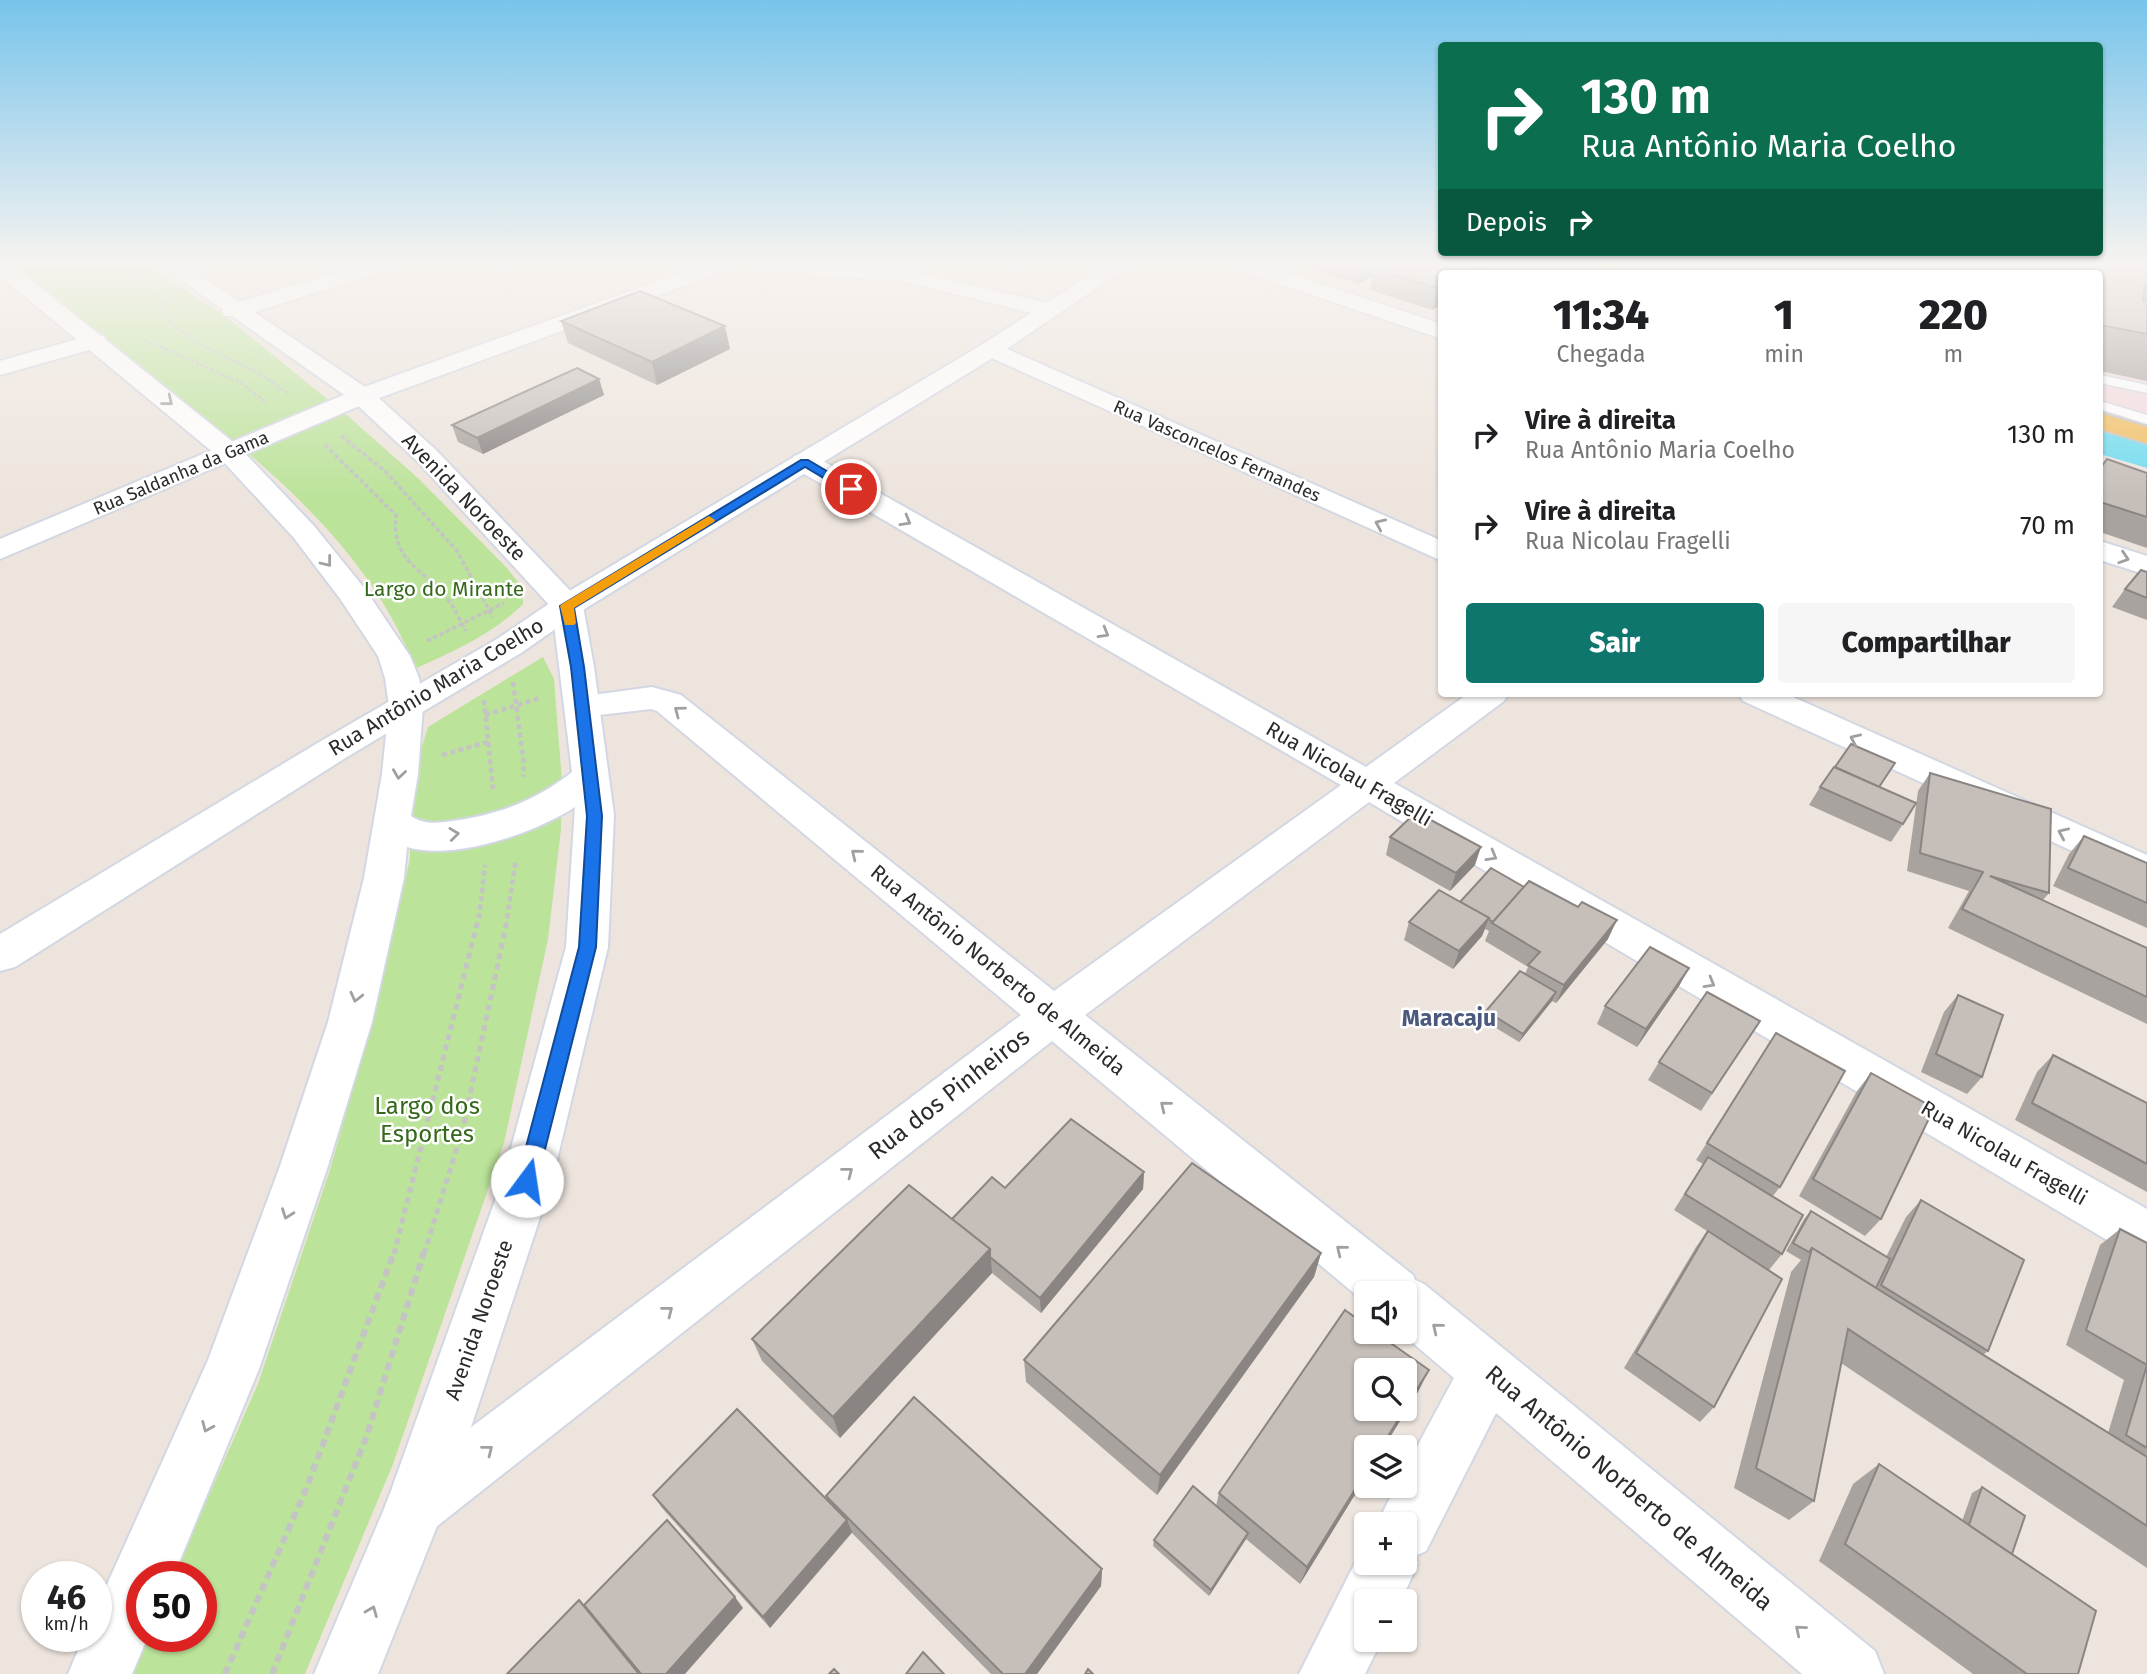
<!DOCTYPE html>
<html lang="pt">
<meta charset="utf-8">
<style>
body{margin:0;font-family:"Fira Sans",sans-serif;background:#f6f6f6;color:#202124;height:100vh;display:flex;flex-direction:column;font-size:26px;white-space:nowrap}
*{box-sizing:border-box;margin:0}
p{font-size:23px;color:#757577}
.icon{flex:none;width:38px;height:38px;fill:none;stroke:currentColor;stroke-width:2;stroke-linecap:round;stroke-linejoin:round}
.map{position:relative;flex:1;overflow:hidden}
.details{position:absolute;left:1438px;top:270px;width:665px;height:427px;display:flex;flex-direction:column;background:#fff;border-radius:7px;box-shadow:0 2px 5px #0004}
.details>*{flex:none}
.banner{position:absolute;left:1438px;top:42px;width:665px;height:214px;border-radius:7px;box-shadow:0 2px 5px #0004;background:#0b6e4f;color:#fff;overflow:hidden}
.buttons{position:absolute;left:1354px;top:1281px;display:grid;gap:14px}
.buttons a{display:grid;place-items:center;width:63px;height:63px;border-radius:7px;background:#fff;box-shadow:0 2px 5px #0004;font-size:35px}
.speed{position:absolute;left:21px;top:1561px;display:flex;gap:14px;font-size:35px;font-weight:700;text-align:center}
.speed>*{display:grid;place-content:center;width:91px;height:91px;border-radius:50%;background:#fff;box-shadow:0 2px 5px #0004;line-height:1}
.speed small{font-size:18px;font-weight:400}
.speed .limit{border:10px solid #d22;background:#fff;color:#111}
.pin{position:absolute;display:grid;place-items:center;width:60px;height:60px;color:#fff;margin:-30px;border:4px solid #fff;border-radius:50%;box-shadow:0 2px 7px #0007}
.me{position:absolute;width:77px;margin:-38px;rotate:14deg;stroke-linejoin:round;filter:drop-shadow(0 0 5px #0008)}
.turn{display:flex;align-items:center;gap:24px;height:147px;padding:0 28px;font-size:32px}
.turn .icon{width:91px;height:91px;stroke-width:2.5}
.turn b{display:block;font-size:49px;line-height:60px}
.then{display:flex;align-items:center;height:66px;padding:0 28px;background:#0003;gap:14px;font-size:26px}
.eta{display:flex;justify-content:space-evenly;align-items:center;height:119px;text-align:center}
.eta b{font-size:42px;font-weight:800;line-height:49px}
.button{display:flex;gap:14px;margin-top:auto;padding:14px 28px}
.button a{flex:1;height:80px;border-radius:7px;background:#0f766e;color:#fff;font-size:28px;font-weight:800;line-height:80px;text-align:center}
.button a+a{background:#f6f6f6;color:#202124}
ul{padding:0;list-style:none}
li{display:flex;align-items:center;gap:21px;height:91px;padding:0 28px}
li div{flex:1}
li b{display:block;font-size:26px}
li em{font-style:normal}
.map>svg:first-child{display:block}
.medical{fill:#f3dade}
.green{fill:#bbe399}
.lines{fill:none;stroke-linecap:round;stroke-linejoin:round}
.river{fill:#6fdcef;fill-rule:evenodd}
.service-casing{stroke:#d2d7e3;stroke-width:3}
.minor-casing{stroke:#d2d7e3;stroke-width:4}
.tertiary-casing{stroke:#d2d7e3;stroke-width:4}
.secondary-casing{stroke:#d2d7e3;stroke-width:4}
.primary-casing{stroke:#c4c4c4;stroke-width:4}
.path-far4{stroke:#c4c4c4;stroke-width:2.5;stroke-dasharray:3.5 2;stroke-linecap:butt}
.path-far3{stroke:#c4c4c4;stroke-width:3.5;stroke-dasharray:4.5 2.5;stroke-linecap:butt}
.path-far2{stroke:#c4c4c4;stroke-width:4.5;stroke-dasharray:5 3.5;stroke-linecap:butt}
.path-far1{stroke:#c4c4c4;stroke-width:5;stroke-dasharray:6 4.5;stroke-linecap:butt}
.path{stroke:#c4c4c4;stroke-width:6;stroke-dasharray:8 5;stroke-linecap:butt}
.service{fill:#fff;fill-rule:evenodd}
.minor{fill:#fff;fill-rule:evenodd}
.tertiary{fill:#fff;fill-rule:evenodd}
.secondary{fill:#fff;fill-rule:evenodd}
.primary{fill:#f1bd5d;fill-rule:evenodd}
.wall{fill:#a9a39f}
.shaded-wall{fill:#8a8582}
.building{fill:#c5beb9;stroke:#8a8582;stroke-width:2}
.oneway{stroke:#a0a0a0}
.route{fill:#1a73e8;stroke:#114b97;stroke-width:2}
.slow{fill:#f59e0b}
.labels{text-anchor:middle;stroke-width:5;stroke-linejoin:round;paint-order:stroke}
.far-street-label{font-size:18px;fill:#2b2b2b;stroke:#fff}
.street-label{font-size:21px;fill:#2b2b2b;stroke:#fff}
.park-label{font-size:21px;fill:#34681a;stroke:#fff}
.neighbourhood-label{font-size:23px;font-weight:bold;fill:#4b597c;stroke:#fff}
.near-street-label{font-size:24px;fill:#2b2b2b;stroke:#fff}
.near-park-label{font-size:24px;fill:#34681a;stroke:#fff}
</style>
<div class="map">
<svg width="2147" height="1674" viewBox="0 0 2147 1674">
<rect width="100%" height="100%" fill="#ede4dd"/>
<g class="medical">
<polygon points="1789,264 1939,264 1983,273 1783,273"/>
<polygon points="1997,264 2147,264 2147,420 2100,405 2100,273 1994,273"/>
</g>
<g class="green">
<path d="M144,264L224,315L348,416L419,479L506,567L522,587L523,604C492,635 454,651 415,669C369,540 241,445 136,364C94,331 53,298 12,265Z"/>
<polygon points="543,657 554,679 562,782 561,829 548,939 504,1143 393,1464 305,1674 130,1674 146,1636 201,1636 201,1577 173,1577 258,1384 329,1173 374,1014 410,859 410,787 428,727"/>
</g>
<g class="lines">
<g class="river">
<polygon points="1543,264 1604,264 1610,273 1549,273"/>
<polygon points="2100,421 2147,435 2147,468 2100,454"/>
</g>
<defs>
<g id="service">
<polygon points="2100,375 2147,385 2147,393 2100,383"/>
<polygon points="2100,401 2147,415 2147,424 2100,409"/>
</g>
<g id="minor">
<polygon points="363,264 396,264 393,268 241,316 225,316 222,311 225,306"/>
<polygon points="705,264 736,264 733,268 371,401 0,559 0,539 353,391"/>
<polygon points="746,264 841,264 906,270 1057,305 1060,310 1057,315 1049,317 906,282 756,270"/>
<polygon points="1229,264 1261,264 1442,324 1442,339 1232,268"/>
<polygon points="1717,264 1738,264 1733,273 1711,273"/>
<polygon points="95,334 103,336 107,341 103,346 0,375 0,361"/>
<polygon points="991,342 1442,541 1442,561 983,354 979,349 983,344"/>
<polygon points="804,454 814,456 1366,767 1469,693 1509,693 1504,701 1394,783 2147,1209 2147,1260 2129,1253 1369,802 1085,1015 1413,1275 1415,1280 1424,1284 1875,1651 1884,1674 1802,1674 1496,1413 1426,1551 1415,1556 1418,1563 1401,1601 1367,1601 1367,1640 1382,1640 1365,1674 1299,1674 1366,1541 1367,1563 1405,1563 1405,1524 1377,1524 1396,1486 1405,1486 1405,1469 1454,1378 1400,1332 1405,1332 1405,1293 1367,1293 1367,1304 1052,1041 436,1527 415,1536 394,1527 385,1506 394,1485 1021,1015 657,711 651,709 582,717 570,714 565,706 570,698 652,687 681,695 1054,991 1341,785 794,468 791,462 794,456"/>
<polygon points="2100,541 2147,556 2147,575 2100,560"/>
<polygon points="1738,693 1784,693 2147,855 2147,885 1743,701"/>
</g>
<polygon id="tertiary" points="1107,264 1132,264 999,354 578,613 521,653 347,757 15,967 0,971 0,934 321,741 497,639 556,599 983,344"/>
<path id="secondary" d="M0,264H11L238,446L314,526L365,589L410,656L419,678L423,706L418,774L411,816C424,825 437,823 452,821C497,815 536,801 572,772L552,608L418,462L353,401L158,264H183L371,391L436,450L578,599L583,606L594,667L614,815L608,947L552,1181L445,1506L378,1674H314L387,1502L502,1181L566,947L575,807C535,833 454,861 407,847L404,878L372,1022L327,1169L259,1369L173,1577H142V1636H148L132,1674H68L84,1636H96V1609L208,1360L279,1169L328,1022L364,878L382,774L389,706L385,678L378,656L341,600L294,538L220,458L0,276Z"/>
<g id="primary">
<path d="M1461,264C1476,264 1497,260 1508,273C1492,273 1472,277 1461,264Z"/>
<path d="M1593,264C1608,264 1630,260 1641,273C1625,273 1604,277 1593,264Z"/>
<polygon points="2100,413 2147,427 2147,443 2100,429"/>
</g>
</defs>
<use href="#service" class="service-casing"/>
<use href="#minor" class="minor-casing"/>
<use href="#tertiary" class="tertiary-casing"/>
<use href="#secondary" class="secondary-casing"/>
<use href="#primary" class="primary-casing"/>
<g class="path-far4">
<path d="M115,264L163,300L161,309C179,341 225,355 256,372C267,378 277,386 288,393"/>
<polyline points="145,340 241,383 267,403"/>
</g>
<g class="path-far3">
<polyline points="341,436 386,472 457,551 493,617"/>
<path d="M325,445L396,515C391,561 421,567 446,597C454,607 460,620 466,631"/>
<polyline points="427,641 504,603"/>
</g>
<g class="path-far2">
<polyline points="513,682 524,764 523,777"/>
<polyline points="484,700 493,789"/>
<polyline points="485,715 540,698"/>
<polyline points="442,755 488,742"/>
<polyline points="479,918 485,865"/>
<polyline points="507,918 516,859"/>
</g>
<g class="path-far1">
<polyline points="394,1254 479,916"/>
<polyline points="424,1254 463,1128 508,916"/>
</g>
<g class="path">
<polyline points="225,1674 307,1487 394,1252"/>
<polyline points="272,1674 367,1435 424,1252"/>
</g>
<use href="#service" class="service"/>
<use href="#minor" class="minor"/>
<use href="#tertiary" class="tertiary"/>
<use href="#secondary" class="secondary"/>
<use href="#primary" class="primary"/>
</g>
<g class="wall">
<polygon points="1297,264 1489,264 1487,273 1442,273 1432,310 1370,290 1372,277 1358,284"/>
<polygon points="2047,264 2147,264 2147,381 2100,371 2100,273 1894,273 2045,269"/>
<polygon points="561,321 730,349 657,385 568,343"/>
<polygon points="599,379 604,395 483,454 458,442 452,425"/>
<polygon points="2100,469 2147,473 2147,548 2100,532"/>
<polygon points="2147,572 2147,620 2112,607 2125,589"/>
<polygon points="1835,767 1879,787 1903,824 1891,842 1809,805 1820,787"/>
<polygon points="1930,773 2049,893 2043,900 2147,948 2147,1024 1948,928 1969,891 1907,871 1918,791"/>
<polygon points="2084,836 2147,863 2147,928 2053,886 2069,854"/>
<polygon points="1390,837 1475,865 1450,891 1386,855"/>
<polygon points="1460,902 1608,939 1556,1003 1552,1001 1519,1042 1483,1020 1486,1011 1525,974 1528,967 1485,941 1489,931 1485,929 1482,936 1453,969 1404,940 1409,922"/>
<polygon points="1689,968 1679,986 1637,1047 1597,1024 1605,1006"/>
<polygon points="1958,995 1982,1077 1967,1094 1921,1072 1944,1012"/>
<polygon points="1760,1021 1701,1111 1648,1080 1659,1062"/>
<polygon points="1776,1033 1780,1187 1772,1197 1782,1254 1769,1270 1714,1407 1700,1422 1624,1368 1696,1247 1707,1231 1674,1210 1703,1164 1696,1160"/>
<polygon points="2053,1055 2147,1103 2147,1192 2015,1120 2037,1072"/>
<polygon points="1871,1073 1881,1219 1865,1236 1799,1196 1857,1091"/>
<polygon points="1144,1172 1143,1189 1041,1313 992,1273 840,1438 762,1361 752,1339 1005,1188"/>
<polygon points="1921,1200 1988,1351 1983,1355 2108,1433 2124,1380 2066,1345 2100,1245 2120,1229 2147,1243 2147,1568 1841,1363 1814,1501 1789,1520 1734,1488 1791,1272 1801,1260 1786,1251 1804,1219 1811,1211 1886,1257 1906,1217"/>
<polygon points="1321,1253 1314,1277 1157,1495 1026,1382 1024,1360"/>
<polygon points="1418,1392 1367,1447 1367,1475 1300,1584 1246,1539 1209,1596 1153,1546 1154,1540 1216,1506 1219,1493"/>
<polygon points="1879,1464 1962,1521 1972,1493 1982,1487 2012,1554 2078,1674 1973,1674 1819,1561 1853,1484"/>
<polygon points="653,1495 828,1501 826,1496 1102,1569 1101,1586 1037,1674 991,1674 852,1533 770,1628 662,1508"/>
</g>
<g class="shaded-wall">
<polygon points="1361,264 1398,264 1373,268 1372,277 1358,284"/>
<polygon points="1481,264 1489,264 1487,273 1465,273"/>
<polygon points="1442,285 1442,304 1432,310 1437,288"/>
<polygon points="725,326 730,349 657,385 652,362"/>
<polygon points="599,379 604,395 483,454 477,438"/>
<polygon points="1481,847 1475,865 1450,891 1456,873"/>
<polygon points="1489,918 1482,936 1453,969 1459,951"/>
<polygon points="1617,920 1608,939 1556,1003 1564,985"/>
<polygon points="1689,968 1679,986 1637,1047 1646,1029"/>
<polygon points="1556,992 1552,1001 1519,1042 1523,1034"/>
<polygon points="1144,1172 1143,1189 1041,1313 1040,1298"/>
<polygon points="990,1249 992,1273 840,1438 833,1417"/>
<polygon points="1321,1253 1314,1277 1157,1495 1160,1475"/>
<polygon points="1429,1370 1418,1392 1384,1447 1381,1447"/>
<polygon points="1367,1470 1367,1475 1300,1584 1307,1567"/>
<polygon points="847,1520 852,1532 770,1628 763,1617"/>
<polygon points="1248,1533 1246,1539 1209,1596 1211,1590"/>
<polygon points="1102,1569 1101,1586 1037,1674 1025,1674"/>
<polygon points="735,1597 743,1608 685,1674 666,1674"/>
</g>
<g class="building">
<polygon points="1381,264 1481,264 1465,273 1442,273 1442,285 1437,288 1373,268"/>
<polygon points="1898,264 2021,264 2052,270 2053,264 2147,264 2147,283 2145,283 2143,301 2147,301 2147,334 2100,325 2100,273 1894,273"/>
<polygon points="640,291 725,326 652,362 561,321"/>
<polygon points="577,368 599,379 477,438 452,425"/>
<polygon points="2107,459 2147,473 2147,517 2100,502 2100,469"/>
<polygon points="2141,570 2147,572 2147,598 2125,589"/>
<polygon points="1851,744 1895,763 1879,787 1835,767"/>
<polygon points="1834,767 1916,803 1903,824 1820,787"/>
<polygon points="1930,773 2051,809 2049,893 1990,876 2147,948 2147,997 1962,909 1983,872 1920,853"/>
<polygon points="1416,812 1481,847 1456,873 1390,837"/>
<polygon points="2084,836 2147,863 2147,903 2068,868"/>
<polygon points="1491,868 1524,887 1493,922 1488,919 1489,918 1460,902"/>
<polygon points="1529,881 1578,907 1582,902 1617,920 1564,985 1528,965 1540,952 1492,923"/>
<polygon points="1439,890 1489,918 1459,951 1409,922"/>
<polygon points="1650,947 1689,968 1646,1029 1605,1006"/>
<polygon points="1520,971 1556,992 1523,1034 1486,1011"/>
<polygon points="1707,992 1760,1021 1712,1093 1659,1062"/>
<polygon points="1958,995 2003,1015 1982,1077 1936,1054"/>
<polygon points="1776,1033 1845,1071 1780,1187 1707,1143"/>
<polygon points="2053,1055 2147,1103 2147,1164 2032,1103"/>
<polygon points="1871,1073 1934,1108 1881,1219 1813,1179"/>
<polygon points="1071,1119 1144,1172 1040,1298 990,1257 990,1249 952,1219 992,1177 1005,1188"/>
<polygon points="1708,1157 1803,1215 1782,1254 1685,1194"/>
<polygon points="1192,1163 1321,1253 1160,1475 1024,1360"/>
<polygon points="909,1185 990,1249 833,1417 752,1339"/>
<polygon points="1921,1200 2024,1260 1988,1351 1881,1285"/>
<polygon points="1811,1211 1890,1259 1876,1288 1812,1248 1809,1252 1793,1243"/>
<polygon points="2120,1229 2147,1243 2147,1448 2126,1435 2147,1365 2086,1330"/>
<polygon points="1708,1231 1782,1279 1714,1407 1636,1353"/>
<polygon points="1812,1248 2147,1457 2147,1526 1848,1329 1814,1501 1756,1468"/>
<polygon points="1345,1310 1367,1326 1367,1332 1375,1332 1429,1370 1405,1408 1405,1370 1367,1370 1367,1409 1405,1409 1381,1447 1367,1447 1367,1470 1307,1567 1219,1493"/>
<polygon points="914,1397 1102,1569 1025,1674 1003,1674 826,1496"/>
<polygon points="737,1409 847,1520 763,1617 653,1495"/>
<polygon points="1879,1464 2096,1611 2078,1674 2027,1674 1845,1544"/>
<polygon points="1193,1486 1248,1533 1211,1590 1154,1540"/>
<polygon points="1982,1487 2025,1516 2012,1554 1969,1525"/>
<polygon points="667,1520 735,1597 666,1674 641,1674 584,1605"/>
<polygon points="579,1600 639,1674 507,1674"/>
<polygon points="923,1652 944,1674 906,1674"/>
<polygon points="834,1669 839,1674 829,1674"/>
<polygon points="1088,1669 1093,1674 1085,1674"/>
</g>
<defs><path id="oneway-chevron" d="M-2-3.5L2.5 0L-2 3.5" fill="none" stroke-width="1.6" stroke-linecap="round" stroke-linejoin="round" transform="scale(1.75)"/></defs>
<g class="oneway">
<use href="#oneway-chevron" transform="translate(168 401) rotate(39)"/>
<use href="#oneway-chevron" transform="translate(906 521) rotate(30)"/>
<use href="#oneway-chevron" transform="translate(1380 524) rotate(-156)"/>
<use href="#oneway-chevron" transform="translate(2124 558) rotate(18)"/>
<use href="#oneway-chevron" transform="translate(327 562) rotate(52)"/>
<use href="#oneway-chevron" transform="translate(1104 633) rotate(30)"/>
<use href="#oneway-chevron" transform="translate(679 711) rotate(-143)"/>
<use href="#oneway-chevron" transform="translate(1855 739) rotate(-156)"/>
<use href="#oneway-chevron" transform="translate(399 774) rotate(98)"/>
<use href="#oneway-chevron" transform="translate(2063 833) rotate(-156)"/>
<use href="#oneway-chevron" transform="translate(454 834) rotate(-7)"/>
<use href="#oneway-chevron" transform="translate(856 854) rotate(-141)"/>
<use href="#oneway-chevron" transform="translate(1492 856) rotate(30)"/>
<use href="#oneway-chevron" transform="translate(1710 983) rotate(30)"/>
<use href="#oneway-chevron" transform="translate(356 997) rotate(104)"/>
<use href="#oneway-chevron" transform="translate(1165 1106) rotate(-141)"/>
<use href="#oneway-chevron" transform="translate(848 1172) rotate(-38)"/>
<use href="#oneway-chevron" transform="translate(287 1214) rotate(110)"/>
<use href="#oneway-chevron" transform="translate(1341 1250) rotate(-141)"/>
<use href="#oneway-chevron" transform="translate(668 1311) rotate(-38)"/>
<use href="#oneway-chevron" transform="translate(1437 1328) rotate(-141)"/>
<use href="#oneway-chevron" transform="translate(207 1427) rotate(113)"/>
<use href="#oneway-chevron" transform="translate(488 1450) rotate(-38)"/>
<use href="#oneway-chevron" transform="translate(372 1611) rotate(-68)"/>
<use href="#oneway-chevron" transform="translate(1800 1630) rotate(-140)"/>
</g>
<linearGradient id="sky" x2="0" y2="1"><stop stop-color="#77c4eb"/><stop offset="0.53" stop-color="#f7f3f0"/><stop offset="1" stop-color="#f7f3f0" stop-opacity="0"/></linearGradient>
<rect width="2147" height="499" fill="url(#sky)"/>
<polygon class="route" points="801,460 808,460 857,489 847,492 805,467 574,608 584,667 602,816 596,947 537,1181 534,1187 527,1190 520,1187 517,1181 579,947 587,816 571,667 560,606"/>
<polygon class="slow" points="709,516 715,520 714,522 574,608 576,623 574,625 565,625 560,606 562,604"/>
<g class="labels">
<g class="far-street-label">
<text transform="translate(1217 451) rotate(24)" y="6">Rua Vasconcelos Fernandes</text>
<text transform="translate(181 473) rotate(-23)" y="6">Rua Saldanha da Gama</text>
</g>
<g class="street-label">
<text transform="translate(464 497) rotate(46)" y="7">Avenida Noroeste</text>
<text transform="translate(436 687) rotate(-31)" y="7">Rua Antônio Maria Coelho</text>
<text transform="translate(1349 774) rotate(30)" y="7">Rua Nicolau Fragelli</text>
<text transform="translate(998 970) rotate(39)" y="7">Rua Antônio Norberto de Almeida</text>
<text transform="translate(2004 1153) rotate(30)" y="7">Rua Nicolau Fragelli</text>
<text transform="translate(479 1320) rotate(-71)" y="7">Avenida Noroeste</text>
</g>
<g class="park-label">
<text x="444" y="596">Largo do Mirante</text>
</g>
<g class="neighbourhood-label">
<text x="1449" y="1026">Maracaju</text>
</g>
<g class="near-street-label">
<text transform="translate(949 1094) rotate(-38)" y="8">Rua dos Pinheiros</text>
<text transform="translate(1629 1488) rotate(40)" y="8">Rua Antônio Norberto de Almeida</text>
</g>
<g class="near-park-label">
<text x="427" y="1114">Largo dos<tspan x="427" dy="28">Esportes</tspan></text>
</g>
</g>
</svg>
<div class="buttons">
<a><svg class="icon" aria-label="sound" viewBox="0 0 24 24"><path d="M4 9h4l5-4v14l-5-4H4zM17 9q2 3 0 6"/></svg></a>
<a><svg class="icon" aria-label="search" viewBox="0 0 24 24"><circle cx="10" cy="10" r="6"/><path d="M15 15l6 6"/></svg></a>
<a><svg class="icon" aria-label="layers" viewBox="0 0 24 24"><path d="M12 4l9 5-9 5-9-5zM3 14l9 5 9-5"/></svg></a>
<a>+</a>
<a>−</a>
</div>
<div class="speed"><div>46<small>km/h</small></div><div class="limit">50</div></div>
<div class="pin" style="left:851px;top:489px;background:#d93025"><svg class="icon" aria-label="arrive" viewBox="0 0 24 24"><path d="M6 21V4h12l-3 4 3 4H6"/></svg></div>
<svg class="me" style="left:527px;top:1181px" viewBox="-20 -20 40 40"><circle r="19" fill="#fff"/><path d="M0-13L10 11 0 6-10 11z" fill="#1a73e8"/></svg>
<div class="banner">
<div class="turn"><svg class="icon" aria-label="right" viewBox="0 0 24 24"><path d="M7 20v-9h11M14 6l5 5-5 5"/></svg><div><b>130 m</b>Rua Antônio Maria Coelho</div></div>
<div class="then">Depois<svg class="icon" aria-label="right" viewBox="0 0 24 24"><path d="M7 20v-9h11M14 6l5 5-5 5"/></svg></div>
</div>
<section class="details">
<div class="eta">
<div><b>11:34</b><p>Chegada</p></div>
<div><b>1</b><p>min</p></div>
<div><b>220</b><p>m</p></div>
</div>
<ul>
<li><svg class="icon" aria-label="right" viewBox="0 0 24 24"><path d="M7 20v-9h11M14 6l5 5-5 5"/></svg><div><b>Vire à direita</b><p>Rua Antônio Maria Coelho</p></div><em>130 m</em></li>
<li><svg class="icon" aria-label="right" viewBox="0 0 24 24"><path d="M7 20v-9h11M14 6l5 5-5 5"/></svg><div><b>Vire à direita</b><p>Rua Nicolau Fragelli</p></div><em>70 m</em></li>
</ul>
<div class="button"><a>Sair</a><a>Compartilhar</a></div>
</section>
</div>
